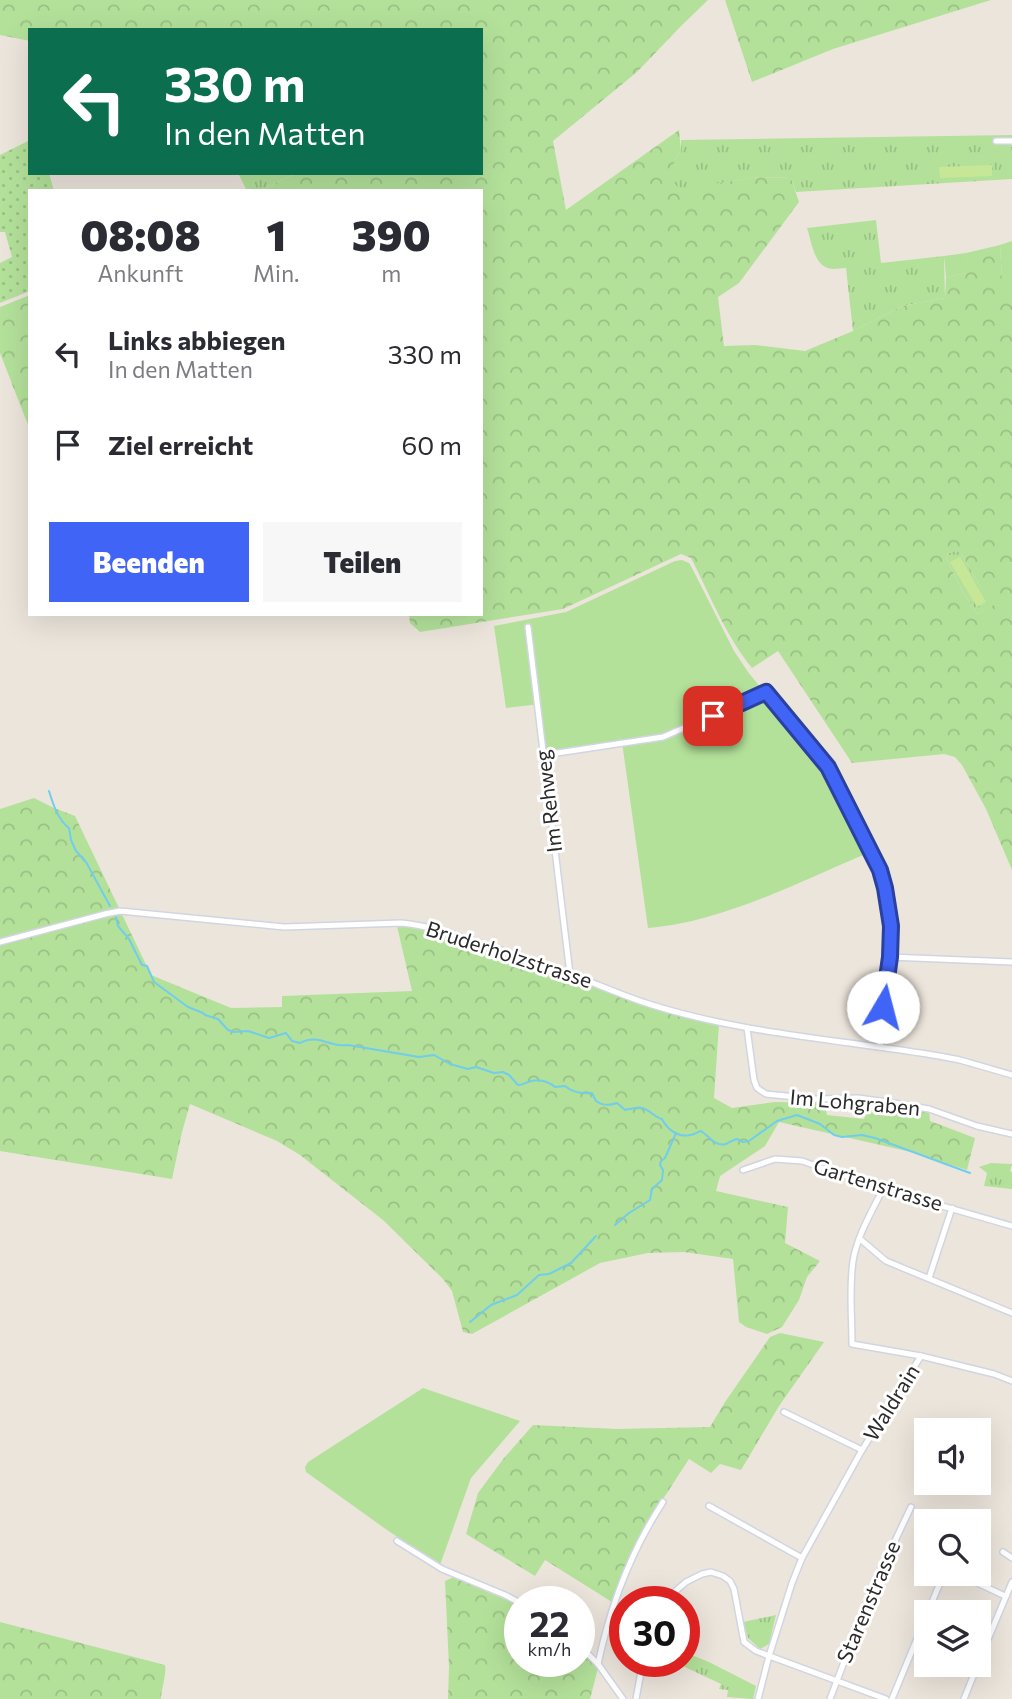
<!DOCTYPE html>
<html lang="de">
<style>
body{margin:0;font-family:Commissioner,sans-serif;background:#f7f7f7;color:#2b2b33;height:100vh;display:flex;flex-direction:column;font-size:26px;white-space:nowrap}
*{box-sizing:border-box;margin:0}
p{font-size:23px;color:#7c7c81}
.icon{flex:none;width:38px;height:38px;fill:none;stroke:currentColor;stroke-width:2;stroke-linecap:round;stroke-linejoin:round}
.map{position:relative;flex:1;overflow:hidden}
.details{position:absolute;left:28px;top:189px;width:455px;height:427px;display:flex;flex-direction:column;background:#fff;border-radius:0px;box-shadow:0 7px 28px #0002}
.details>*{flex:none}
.hud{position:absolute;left:28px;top:28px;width:455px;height:147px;border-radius:0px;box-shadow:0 7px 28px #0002;background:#0b6e4f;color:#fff;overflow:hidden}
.buttons{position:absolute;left:914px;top:1418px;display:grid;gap:14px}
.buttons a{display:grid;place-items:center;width:77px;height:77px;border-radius:0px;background:#fff;box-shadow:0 7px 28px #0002;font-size:35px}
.speed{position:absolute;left:504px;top:1586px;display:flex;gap:14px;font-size:35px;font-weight:700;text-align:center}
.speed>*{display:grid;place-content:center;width:91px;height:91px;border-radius:50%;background:#fff;box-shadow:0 7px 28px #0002;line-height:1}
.speed small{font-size:18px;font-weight:400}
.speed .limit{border:10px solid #d22;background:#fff;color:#111}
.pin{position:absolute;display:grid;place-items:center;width:60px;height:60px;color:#fff;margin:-30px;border-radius:14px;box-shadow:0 4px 10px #0006}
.me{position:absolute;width:77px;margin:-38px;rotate:8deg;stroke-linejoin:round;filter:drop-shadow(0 0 5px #0008)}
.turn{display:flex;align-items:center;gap:24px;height:147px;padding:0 21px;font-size:32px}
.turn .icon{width:91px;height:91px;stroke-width:2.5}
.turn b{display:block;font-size:49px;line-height:60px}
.eta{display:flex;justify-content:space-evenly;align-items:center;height:119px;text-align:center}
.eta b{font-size:42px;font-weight:800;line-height:49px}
.primary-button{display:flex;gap:14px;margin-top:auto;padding:14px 21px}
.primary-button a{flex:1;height:80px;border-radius:0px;background:#4064f5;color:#fff;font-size:28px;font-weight:800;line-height:80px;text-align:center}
.primary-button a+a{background:#f7f7f7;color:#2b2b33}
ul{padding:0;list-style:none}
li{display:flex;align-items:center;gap:21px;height:91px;padding:0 21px}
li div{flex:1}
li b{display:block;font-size:26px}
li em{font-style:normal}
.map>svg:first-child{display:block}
.grass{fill:url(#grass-tufts)}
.forest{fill:url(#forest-crowns);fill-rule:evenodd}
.park{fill:url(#park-dots)}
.garden{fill:#b3e19a}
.pitch{fill:#c6e896}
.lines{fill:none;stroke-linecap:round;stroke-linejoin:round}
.stream{stroke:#71cdeb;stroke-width:2}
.minor-casing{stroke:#d1d5e2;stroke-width:8}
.minor{stroke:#fff;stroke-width:5}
.route-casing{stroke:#2a419f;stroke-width:18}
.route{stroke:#4064f5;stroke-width:12}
.labels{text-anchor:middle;stroke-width:6;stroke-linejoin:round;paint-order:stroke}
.street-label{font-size:21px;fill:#2a2a2a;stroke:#fff}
</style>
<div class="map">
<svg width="1012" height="1699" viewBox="0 0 1012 1699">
<defs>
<pattern id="grass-tufts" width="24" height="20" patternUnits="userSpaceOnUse" patternTransform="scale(1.75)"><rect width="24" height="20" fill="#b3e19a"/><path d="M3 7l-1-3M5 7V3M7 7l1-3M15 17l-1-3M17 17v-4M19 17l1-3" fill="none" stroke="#9ac185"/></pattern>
<pattern id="forest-crowns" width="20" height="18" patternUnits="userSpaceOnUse" patternTransform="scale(1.75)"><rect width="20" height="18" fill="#b3e19a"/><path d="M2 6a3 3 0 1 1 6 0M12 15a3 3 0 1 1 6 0" fill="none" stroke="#9ac185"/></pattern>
<pattern id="park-dots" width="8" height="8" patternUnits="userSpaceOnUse" patternTransform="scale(1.75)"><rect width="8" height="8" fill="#b3e19a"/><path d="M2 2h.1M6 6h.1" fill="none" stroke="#9ac185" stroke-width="1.8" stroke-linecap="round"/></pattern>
</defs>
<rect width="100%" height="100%" fill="#ece5dc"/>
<g class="grass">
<polygon points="1012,135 1012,179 796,192 791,178 758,177 681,190 674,184 674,160 681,151 681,140"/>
<polygon points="238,173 297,173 259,191 247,191"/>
<path d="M876,220L881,263L944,256L945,298L902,306L853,331L846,268C842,268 838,269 834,269C814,269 812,243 807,228Z"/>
<polygon points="957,550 962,555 979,584 995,605 977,614 959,585 946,557 949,553"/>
<polygon points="991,1163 1012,1164 1010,1171 1012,1172 1012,1189 984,1186 987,1173 979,1167"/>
<polygon points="776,1615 769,1644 760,1649 748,1638 743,1622"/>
<polygon points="684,1652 709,1662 756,1686 753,1699 727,1697 728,1690 719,1689 721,1684 672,1661 684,1661"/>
</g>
<g class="forest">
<path d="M0,0H708L681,26L637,72L553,141L566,210L679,130L681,151L674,160V184L681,189L758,177L791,178L799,202L739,283L718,297L724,346L755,345L805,351L853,331L902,306L945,298L946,277L967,273L966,253L1000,245L1002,279H1012V870L986,809L962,765L955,757L944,754L852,763L778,651L752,668C726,636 710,595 691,558L681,554L563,609L420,632L410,623L409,614H481V191H259L297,173H481V30H30V41L0,35ZM957,551L962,555L979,584L994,605L977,614L959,585L946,557L949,553Z"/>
<polygon points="725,0 991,0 833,49 752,82"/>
<polygon points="30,295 30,430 0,353 0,307"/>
<polygon points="34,798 54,808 75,816 151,975 231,1008 282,1007 282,996 412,991 397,926 413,926 442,932 554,972 640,1005 719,1024 714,1098 732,1108 775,1102 824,1103 827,1115 864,1119 871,1100 929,1109 930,1121 975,1138 967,1170 911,1152 779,1122 765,1146 720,1176 716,1191 788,1207 785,1243 820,1261 807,1277 799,1300 782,1327 767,1334 746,1327 739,1322 733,1259 684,1252 648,1253 600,1263 472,1334 463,1332 452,1291 443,1279 383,1220 300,1155 277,1141 190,1104 182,1132 172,1179 0,1151 0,809"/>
<polygon points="780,1333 824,1342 779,1406 741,1470 720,1464 711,1473 689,1459 641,1533 612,1602 545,1560 535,1576 466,1534 478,1493 504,1458 533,1425 617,1429 710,1427 725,1402 770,1337"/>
<polygon points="454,1577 520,1606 520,1661 579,1661 579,1649 598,1668 590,1699 448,1699 449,1667 445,1581"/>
<path d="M0,1622L165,1665C167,1673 161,1690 161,1699H0Z"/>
</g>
<polygon class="park" points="30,140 30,173 49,173 54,191 30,191 30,291 0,303 0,263 12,257 5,232 0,232 0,155"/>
<g class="garden">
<polygon points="1012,241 1012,279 1002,280 1000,245"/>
<polygon points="966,253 968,273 946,277 944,256"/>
<path d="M682,560L689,563L692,568L734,651L748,672L825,767L868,853C815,875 762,902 707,917C687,923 668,926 648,928L622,742L547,753L540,704L506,708L494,626L566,612L675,561Z"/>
<polygon points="423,1388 520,1421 471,1478 440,1565 387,1530 306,1472 305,1467 308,1462"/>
</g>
<g class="pitch">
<polygon points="992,165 992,176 940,178 939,167"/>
<polygon points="960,557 986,602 977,607 950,562"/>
</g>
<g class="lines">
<g class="stream">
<path d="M49,791C53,804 58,820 69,828L71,840L76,851L86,862L110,906"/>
<path d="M116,917L118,926L129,939L142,965L147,966L154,982L188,1007L203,1013L205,1015L218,1019L228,1030L234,1032L248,1031L269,1038L286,1033L292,1041L300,1043C318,1033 331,1048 348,1045L419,1057L434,1055L450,1064L468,1069L476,1067L494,1073L503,1072L509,1075L518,1085C522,1085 525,1083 528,1082C537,1078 548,1081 555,1087L565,1086C573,1093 582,1094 592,1093L596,1101C603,1106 609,1106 617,1103L625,1110C631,1109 637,1107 642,1108C650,1110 654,1117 662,1119C667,1129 678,1138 690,1135C694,1135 697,1132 701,1131C709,1136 715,1147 726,1144C730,1142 733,1140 737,1139L743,1142L749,1141L777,1121L797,1115L820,1124L834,1135L842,1137L862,1135L875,1138L970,1173"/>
<polyline points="615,1225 629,1213 650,1200 652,1189 662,1180 663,1170 660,1165 661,1161 665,1158 676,1133"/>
<polyline points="470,1322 491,1305 517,1295 539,1275 549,1274 571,1263 596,1236"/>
</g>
<defs>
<g id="minor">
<polyline points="996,141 1012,141"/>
<polyline points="528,627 570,974"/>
<polyline points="544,755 663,737 767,692 828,767 880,870 885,888 890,926 890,957 880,1047"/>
<path d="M0,942L105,914L120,911L284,927L401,923C433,926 462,937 493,947C523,958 553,968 583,979C606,988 629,998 652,1005C745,1034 843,1040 939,1056L960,1060L1012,1075"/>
<polyline points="890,957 1012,962"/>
<polyline points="747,1028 754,1080 757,1088 766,1094 816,1099 858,1098 894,1103 929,1109 977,1126 1012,1134"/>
<polyline points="743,1170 775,1159 802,1161 883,1189 1012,1226"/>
<path d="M883,1189C872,1211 857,1236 853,1261C849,1288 852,1317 852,1344L921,1356L994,1374L1012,1381"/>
<polyline points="860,1239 886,1261 1012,1313"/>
<polyline points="929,1278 952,1208"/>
<polyline points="784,1412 862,1450"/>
<polyline points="709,1506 802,1558"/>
<polyline points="397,1541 442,1569 505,1595 520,1603"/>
<polyline points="1003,1552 1012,1558"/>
<polyline points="956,1573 1005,1596"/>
<polyline points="664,1601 686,1582 702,1574 711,1572 723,1576 730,1581 734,1589 744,1642 756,1651 886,1699"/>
<polyline points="928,1612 944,1573"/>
<polyline points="579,1645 598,1664 623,1699"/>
<polyline points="978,1663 1012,1582"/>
<path d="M598,1664C610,1607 631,1551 663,1502"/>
<polyline points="636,1699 643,1661"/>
<polyline points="758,1699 769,1656 792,1583 802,1558 862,1450 921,1356"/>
<polyline points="830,1699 870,1594 911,1507"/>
<polyline points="892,1699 926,1617"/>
<polyline points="964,1699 978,1664"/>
</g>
</defs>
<use href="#minor" class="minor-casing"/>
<use href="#minor" class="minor"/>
</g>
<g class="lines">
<defs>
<polyline id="route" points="713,716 766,692 828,767 880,870 885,888 891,926 890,957 883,1007"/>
</defs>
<use href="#route" class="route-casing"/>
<use href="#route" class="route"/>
</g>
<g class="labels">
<g class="street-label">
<text transform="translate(549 801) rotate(-97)" y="7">Im Rehweg</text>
<text transform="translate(509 955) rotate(18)" y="7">Bruderholzstrasse</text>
<text transform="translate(855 1103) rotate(5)" y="7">Im Lohgraben</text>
<text transform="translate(878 1185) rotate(17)" y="7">Gartenstrasse</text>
<text transform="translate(892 1403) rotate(-58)" y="7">Waldrain</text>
<text transform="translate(869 1602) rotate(-67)" y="7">Starenstrasse</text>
</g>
</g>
</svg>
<div class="buttons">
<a><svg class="icon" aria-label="sound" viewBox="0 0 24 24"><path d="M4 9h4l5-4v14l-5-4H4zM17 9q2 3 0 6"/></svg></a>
<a><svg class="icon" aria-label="search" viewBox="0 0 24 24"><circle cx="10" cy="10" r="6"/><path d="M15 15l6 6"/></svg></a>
<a><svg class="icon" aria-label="layers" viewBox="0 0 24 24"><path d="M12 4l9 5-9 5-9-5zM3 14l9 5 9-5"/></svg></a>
</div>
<div class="speed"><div>22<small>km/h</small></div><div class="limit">30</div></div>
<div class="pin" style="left:713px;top:716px;background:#d93025"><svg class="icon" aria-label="arrive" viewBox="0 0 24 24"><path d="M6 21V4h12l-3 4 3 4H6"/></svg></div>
<svg class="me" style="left:883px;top:1007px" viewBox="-20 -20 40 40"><circle r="19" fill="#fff"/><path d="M0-13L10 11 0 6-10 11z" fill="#4064f5"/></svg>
<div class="hud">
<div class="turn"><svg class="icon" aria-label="left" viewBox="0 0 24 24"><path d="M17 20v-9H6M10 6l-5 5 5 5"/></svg><div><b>330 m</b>In den Matten</div></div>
</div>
<section class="details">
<div class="eta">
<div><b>08:08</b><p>Ankunft</p></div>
<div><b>1</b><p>Min.</p></div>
<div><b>390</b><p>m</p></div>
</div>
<ul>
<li><svg class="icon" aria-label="left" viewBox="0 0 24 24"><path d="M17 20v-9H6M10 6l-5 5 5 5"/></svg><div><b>Links abbiegen</b><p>In den Matten</p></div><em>330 m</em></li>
<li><svg class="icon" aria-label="arrive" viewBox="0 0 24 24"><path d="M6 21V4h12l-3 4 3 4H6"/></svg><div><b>Ziel erreicht</b></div><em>60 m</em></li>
</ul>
<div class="primary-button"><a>Beenden</a><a>Teilen</a></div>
</section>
</div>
